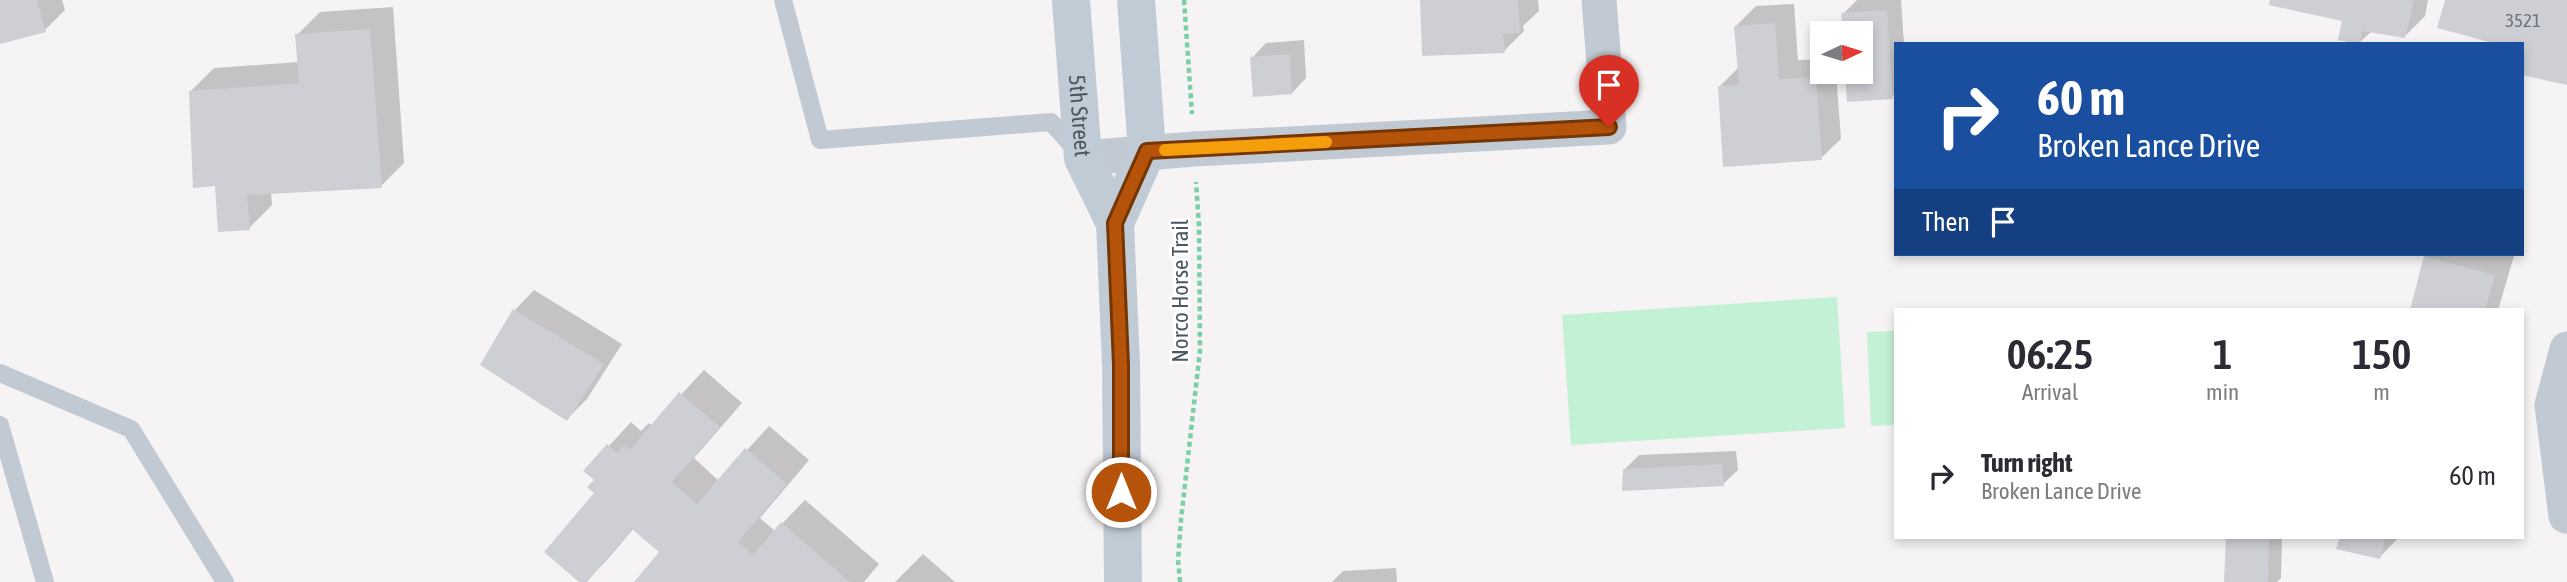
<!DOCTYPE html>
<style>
body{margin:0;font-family:"Asap Condensed",sans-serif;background:#f2f2f3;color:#2b2b33;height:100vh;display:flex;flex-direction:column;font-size:26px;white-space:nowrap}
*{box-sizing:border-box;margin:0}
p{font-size:23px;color:#7c7c81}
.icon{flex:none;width:38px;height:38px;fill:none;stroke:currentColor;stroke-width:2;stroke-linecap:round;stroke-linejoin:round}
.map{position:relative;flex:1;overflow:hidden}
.panel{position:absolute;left:1894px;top:308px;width:630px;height:231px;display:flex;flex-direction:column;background:#fff;border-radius:0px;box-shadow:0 4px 10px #0003}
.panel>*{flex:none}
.banner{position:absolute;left:1894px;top:42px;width:630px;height:214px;border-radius:0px;box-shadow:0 4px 10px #0003;background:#1a4fa0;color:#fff;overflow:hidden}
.needle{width:46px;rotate:86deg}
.buttons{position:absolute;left:1810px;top:21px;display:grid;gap:14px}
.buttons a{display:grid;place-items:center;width:63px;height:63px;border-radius:0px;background:#fff;box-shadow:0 4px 10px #0003;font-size:35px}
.pin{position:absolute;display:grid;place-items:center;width:60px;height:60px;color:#fff;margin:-72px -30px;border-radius:50% 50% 50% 0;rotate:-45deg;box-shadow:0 0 7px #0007}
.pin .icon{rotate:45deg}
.me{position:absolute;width:77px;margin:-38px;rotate:0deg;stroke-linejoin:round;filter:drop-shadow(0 0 5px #0008)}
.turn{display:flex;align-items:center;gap:24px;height:147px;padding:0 28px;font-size:32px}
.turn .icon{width:91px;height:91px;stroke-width:2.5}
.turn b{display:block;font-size:49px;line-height:60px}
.then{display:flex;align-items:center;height:66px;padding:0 28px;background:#0003;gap:14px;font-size:26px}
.eta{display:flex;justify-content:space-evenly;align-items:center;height:119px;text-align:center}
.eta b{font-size:42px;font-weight:600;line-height:49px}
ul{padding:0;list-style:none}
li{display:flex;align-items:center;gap:21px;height:98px;padding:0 28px}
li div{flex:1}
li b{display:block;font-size:26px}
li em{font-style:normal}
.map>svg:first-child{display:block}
.green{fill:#c3f1d5}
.shadow{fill:#0003}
.building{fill:#cdcfd5}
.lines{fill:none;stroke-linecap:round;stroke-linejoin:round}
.path{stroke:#7ad0a6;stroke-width:4.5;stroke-dasharray:5 3.5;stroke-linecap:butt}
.lane{stroke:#c1cad2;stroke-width:18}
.street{stroke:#c1cad2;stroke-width:35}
.secondary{stroke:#c1cbd6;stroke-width:38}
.route-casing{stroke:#753606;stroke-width:18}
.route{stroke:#b45309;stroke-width:12}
.slow{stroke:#f59e0b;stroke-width:12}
.labels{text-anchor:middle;stroke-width:6;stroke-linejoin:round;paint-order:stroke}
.number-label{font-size:19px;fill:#6b747e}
.street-label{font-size:23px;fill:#4a5661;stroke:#fff}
</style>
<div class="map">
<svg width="2567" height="582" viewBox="0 0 2567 582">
<rect width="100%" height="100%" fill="#f5f3f3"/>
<g class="green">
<polygon points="1837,297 1845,428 1571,445 1562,315"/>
<polygon points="1895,331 1895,425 1871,426 1867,332"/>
</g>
<g class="shadow">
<polygon points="0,0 62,0 65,10 45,30 0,42"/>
<polygon points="1422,0 1538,0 1539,11 1523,26 1524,31 1504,51"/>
<polygon points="1857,0 1901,0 1904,44 1895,44 1895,94 1892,97 1849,100 1847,72 1860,72 1860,33 1844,33 1843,14"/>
<polygon points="2272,0 2428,0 2425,16 2405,36 2372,31 2360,42 2345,19"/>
<polygon points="1794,4 1798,60 1822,59 1822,72 1836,72 1841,139 1821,158 1719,87 1739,67 1736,26 1756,6"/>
<polygon points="393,7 404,163 381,186 271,192 272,205 249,228 216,184 190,92 214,68 299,62 297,35 320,12"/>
<polygon points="1304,40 1306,78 1292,93 1252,58 1266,43"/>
<polygon points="2428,254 2514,256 2498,310 2412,310 2425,257"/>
<polygon points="534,290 622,344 587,399 567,419 482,364 515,310"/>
<polygon points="704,370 742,403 694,458 719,481 769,426 809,460 760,518 775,531 805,500 879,564 864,582 636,582 662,552 634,528 607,560 585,582 582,582 597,493 596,480 586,471 631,422 641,431 649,423 652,426"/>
<polygon points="1736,451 1738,470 1723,484 1624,470 1639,455"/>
<polygon points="2228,537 2282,537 2281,578 2277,582 2226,582"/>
<polygon points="2341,537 2399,537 2380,557"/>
<polygon points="923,554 955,582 895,582"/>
<polygon points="1396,568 1397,582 1332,582 1343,571"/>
</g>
<g class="building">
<polygon points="0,0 37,0 46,32 0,44"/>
<polygon points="1420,0 1518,0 1520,33 1503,34 1505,53 1422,56"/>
<polygon points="2270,0 2414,0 2405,38 2362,31 2360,44 2338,40 2342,21 2269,5"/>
<polygon points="2445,0 2567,0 2567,85 2522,75 2522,44 2497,44 2437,28"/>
<polygon points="1887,10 1893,99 1847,102 1845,72 1860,72 1860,33 1843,33 1841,13"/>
<polygon points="1775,23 1779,79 1816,77 1822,160 1723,167 1718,86 1739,85 1734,26"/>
<polygon points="370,29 382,188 247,195 250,230 218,232 215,186 193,188 189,91 299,83 295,34"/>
<polygon points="1290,54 1292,94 1253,97 1250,57"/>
<polygon points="2424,256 2495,275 2485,310 2410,310"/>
<polygon points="513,309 604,364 567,421 480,365"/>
<polygon points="679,392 720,427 672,482 697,504 745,448 787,484 738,542 753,555 781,522 850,582 634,582 659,552 632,529 587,582 579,582 544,552 594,493 587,487 594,480 583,471 607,444 617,453 625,445 630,450"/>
<polygon points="1722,464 1724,486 1622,491 1623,469"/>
<polygon points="2226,537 2269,537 2268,582 2224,582"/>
<polygon points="2340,537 2386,537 2380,559 2336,549"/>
</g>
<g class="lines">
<g class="path">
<polyline points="1184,0 1192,114"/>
<polyline points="1180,582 1178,560 1181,520 1200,350 1199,226 1196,182"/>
</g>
<g class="lane">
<polyline points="783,0 820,140 1051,122 1078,152"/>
<polyline points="0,373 131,429 225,582"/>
<polyline points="0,425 45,582"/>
</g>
<g class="street">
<polyline points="1083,158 1194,149 1609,127 1599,0"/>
<polyline points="2566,516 2552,405 2567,349"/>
</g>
<g class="secondary">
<path id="s1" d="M1071,0L1083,158L1115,223L1121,365L1123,582"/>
<polyline points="1115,223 1147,151 1136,0"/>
</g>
</g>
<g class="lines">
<defs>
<polyline id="route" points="1121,492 1121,365 1115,223 1147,151 1609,127"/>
</defs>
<use href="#route" class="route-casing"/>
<use href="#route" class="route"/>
<polyline class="slow" points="1165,150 1326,142"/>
</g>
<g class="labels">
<g class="number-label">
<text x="2523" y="27">3521</text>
</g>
<g class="street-label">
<text dy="8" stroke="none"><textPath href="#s1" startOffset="116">5th Street</textPath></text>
<text transform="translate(1180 291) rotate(-90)" y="8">Norco Horse Trail</text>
</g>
</g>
</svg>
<div class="buttons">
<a><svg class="needle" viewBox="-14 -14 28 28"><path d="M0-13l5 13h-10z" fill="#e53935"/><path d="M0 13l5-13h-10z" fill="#7c7c81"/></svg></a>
</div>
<div class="pin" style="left:1609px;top:127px;background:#d93025"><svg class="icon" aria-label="arrive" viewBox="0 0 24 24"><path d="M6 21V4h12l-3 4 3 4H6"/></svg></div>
<svg class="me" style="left:1121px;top:492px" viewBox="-20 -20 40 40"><circle r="17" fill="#b45309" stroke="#fff" stroke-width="3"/><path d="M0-11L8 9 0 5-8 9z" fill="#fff"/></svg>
<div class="banner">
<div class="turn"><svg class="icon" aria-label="right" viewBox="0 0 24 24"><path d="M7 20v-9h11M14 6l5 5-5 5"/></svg><div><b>60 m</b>Broken Lance Drive</div></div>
<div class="then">Then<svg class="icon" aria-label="arrive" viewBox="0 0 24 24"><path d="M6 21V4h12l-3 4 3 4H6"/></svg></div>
</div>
<section class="panel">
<div class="eta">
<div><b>06:25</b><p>Arrival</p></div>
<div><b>1</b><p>min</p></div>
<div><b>150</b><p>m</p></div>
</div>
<ul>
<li><svg class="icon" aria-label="right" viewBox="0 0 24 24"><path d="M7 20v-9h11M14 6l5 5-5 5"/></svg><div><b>Turn right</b><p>Broken Lance Drive</p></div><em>60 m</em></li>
</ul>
</section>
</div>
